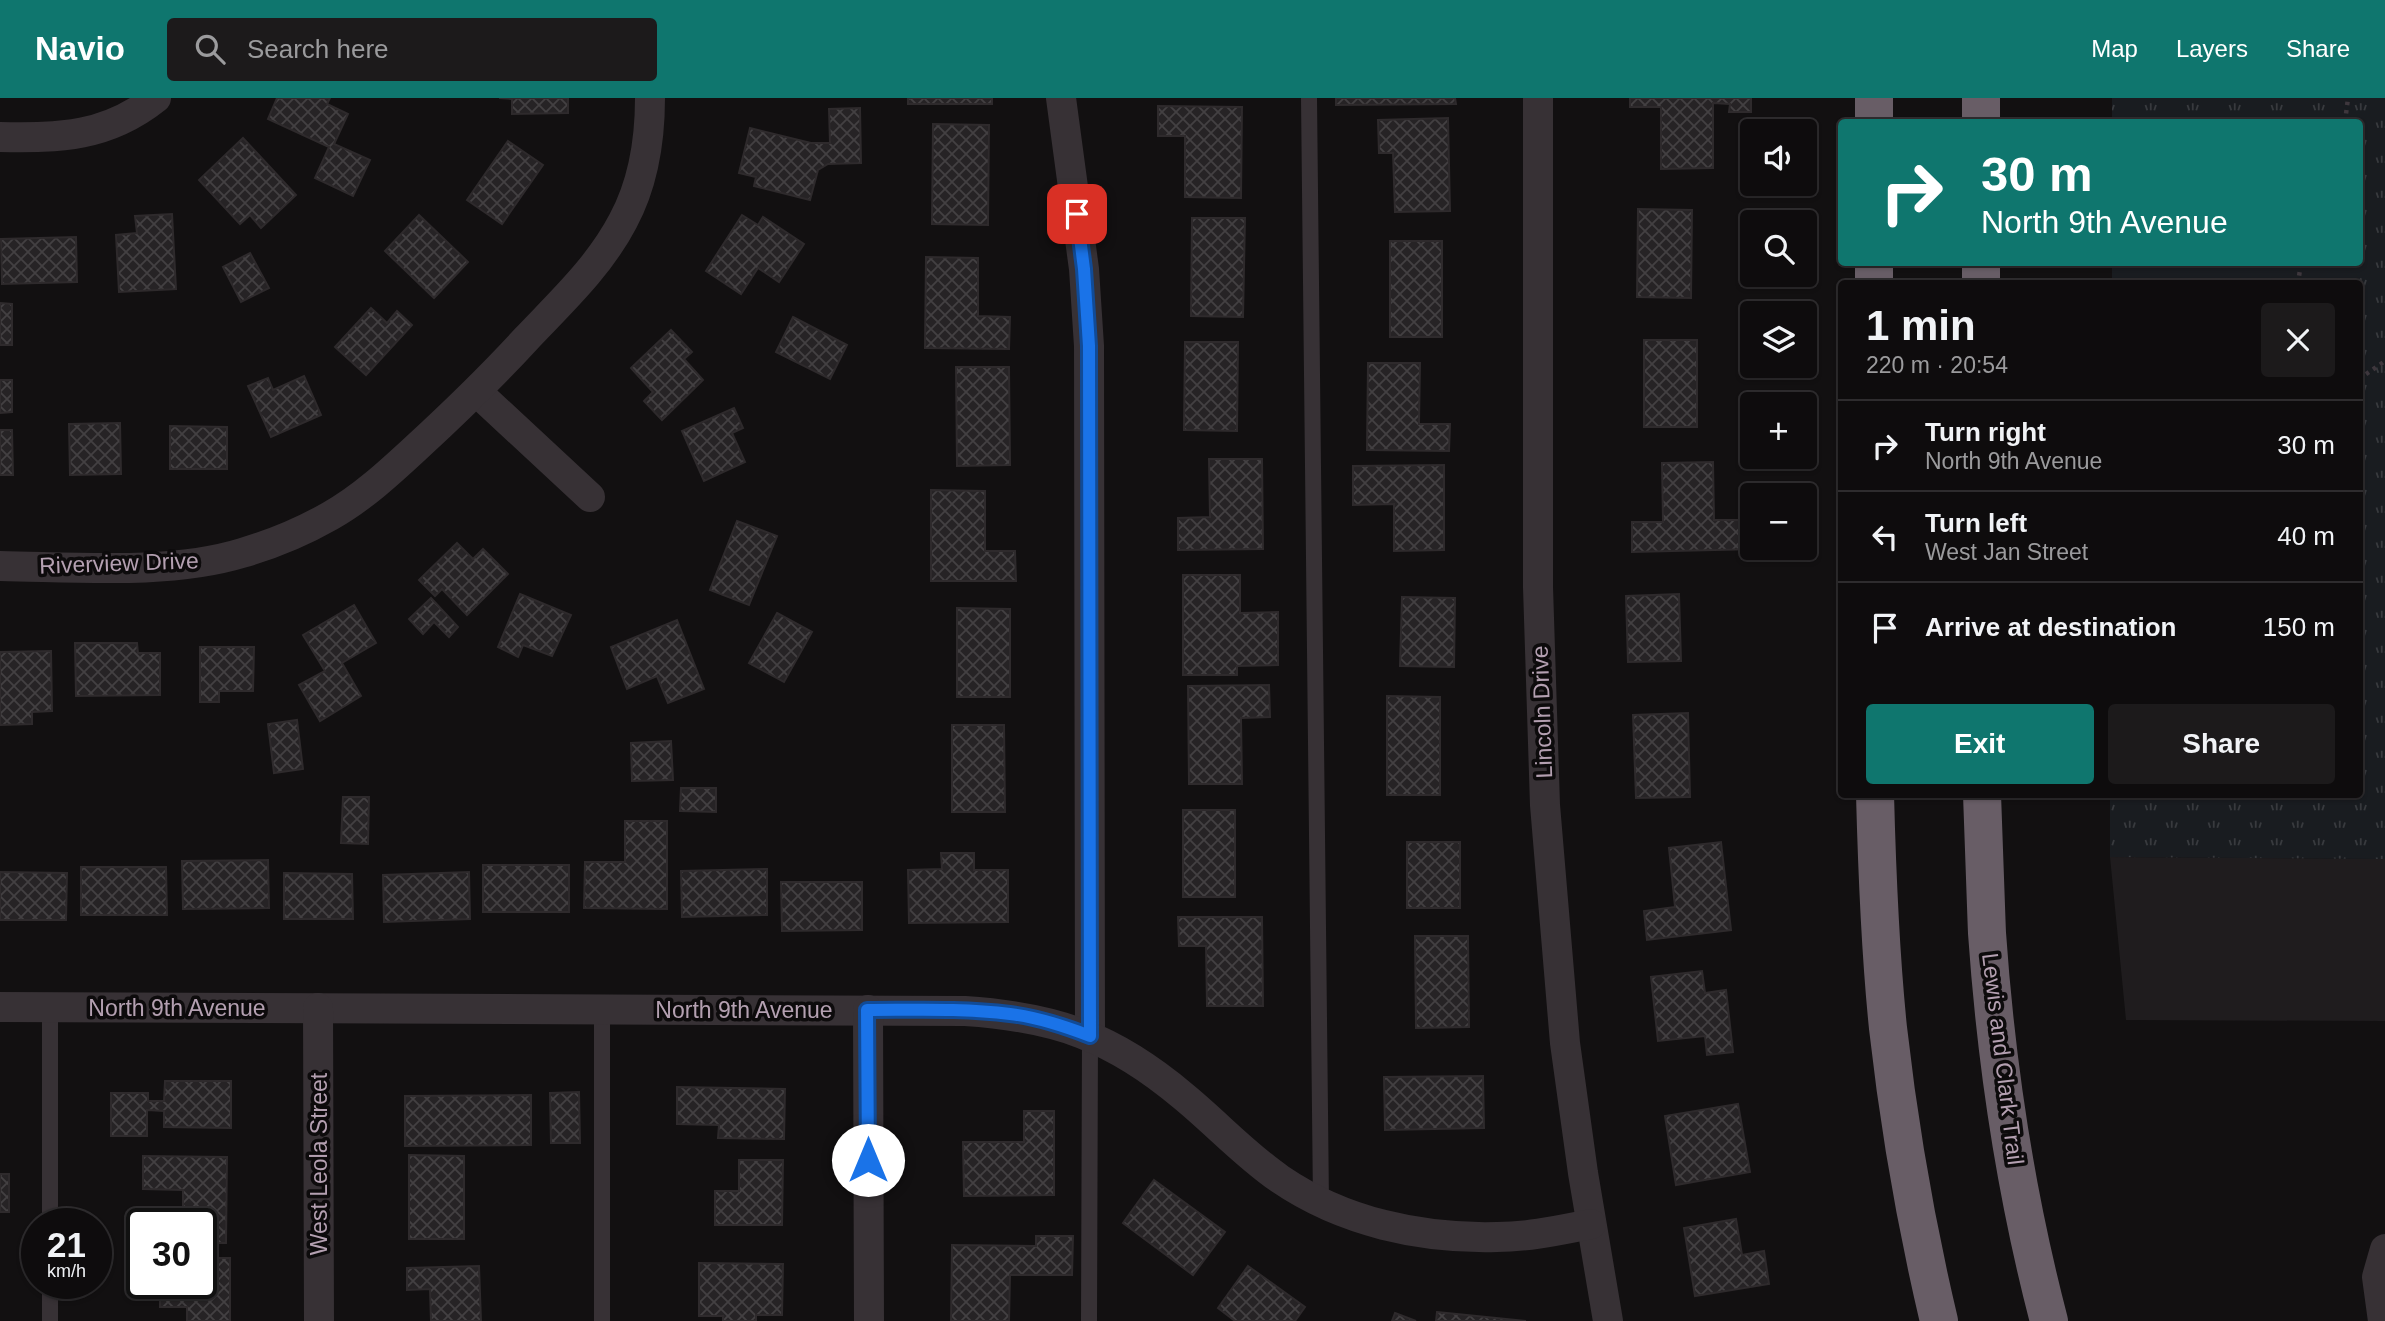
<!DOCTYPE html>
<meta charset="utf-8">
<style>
body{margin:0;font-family:Arial,sans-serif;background:#1c1a1b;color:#f1f3f6;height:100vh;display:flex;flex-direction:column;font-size:26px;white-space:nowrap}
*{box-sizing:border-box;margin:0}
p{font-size:23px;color:#9b9b9d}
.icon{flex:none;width:38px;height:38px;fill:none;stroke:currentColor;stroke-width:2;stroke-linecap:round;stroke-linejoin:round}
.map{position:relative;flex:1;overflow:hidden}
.details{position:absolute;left:1838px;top:182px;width:525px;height:518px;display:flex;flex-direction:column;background:#0e0c0d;border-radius:7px;box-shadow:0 2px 5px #0004,0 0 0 2px #2e2c2e}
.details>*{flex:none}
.guide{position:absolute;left:1838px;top:21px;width:525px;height:147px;border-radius:7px;box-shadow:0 2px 5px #0004,0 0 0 2px #2e2c2e;background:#0f766e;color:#fff;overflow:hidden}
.controls{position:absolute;left:1740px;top:21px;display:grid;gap:14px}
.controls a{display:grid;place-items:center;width:77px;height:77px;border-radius:7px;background:#0e0c0d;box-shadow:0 2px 5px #0004,0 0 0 2px #2e2c2e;font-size:35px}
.speed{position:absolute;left:21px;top:1110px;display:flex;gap:14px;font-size:35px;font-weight:700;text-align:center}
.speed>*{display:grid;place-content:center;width:91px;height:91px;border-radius:50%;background:#0e0c0d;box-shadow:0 2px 5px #0004,0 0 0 2px #2e2c2e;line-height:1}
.speed small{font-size:18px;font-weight:400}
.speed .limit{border:4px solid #111;border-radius:10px;background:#fff;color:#111}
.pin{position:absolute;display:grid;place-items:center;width:60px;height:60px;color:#fff;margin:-30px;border-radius:14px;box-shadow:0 4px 10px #0006}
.me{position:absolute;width:77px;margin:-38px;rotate:0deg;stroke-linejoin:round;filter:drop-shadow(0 0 5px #0008)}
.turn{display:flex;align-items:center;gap:24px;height:147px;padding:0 28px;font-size:32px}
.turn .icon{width:91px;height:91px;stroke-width:2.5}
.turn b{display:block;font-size:49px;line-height:60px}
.round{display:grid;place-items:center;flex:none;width:74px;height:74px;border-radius:7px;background:#1c1a1b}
.head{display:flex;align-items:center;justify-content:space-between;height:119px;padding:0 28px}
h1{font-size:42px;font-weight:800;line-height:52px}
.action{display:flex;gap:14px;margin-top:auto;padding:14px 28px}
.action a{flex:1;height:80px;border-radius:7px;background:#0f766e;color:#fff;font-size:28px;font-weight:800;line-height:80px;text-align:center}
.action a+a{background:#1c1a1b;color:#f1f3f6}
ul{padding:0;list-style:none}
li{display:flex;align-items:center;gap:21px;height:91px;padding:0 28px;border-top:2px solid #2e2c2e}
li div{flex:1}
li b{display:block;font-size:26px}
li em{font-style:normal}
header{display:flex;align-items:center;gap:42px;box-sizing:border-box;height:98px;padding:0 35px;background:#0f766e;color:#fff}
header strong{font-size:33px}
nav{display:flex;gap:38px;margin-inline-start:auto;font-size:24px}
.search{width:490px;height:63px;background:#1c1a1b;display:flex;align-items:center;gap:18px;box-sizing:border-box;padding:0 24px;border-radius:7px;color:#9b9b9d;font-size:26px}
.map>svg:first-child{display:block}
.built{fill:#1f1c1e}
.grass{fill:url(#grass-tufts)}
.building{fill:url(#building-cross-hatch);stroke:#2e2a2c;stroke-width:2}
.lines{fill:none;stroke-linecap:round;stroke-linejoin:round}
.path{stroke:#3e373d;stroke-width:4.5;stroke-dasharray:3.5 5;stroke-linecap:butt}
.service{stroke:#373135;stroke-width:16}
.minor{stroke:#373135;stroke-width:30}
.motorway{stroke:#685d66;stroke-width:38}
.route-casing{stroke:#114b97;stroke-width:18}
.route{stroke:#1a73e8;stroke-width:12}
.labels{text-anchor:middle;stroke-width:7;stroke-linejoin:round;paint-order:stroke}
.street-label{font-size:23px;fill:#b4a0b1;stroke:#0d0b0c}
</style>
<header>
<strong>Navio</strong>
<div class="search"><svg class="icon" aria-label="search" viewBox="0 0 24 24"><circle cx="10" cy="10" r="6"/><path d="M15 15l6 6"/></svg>Search here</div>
<nav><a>Map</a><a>Layers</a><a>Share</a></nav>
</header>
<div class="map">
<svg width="2385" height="1223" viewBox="0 0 2385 1223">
<defs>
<pattern id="grass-tufts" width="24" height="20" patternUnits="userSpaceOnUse" patternTransform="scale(1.75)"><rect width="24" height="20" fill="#191c20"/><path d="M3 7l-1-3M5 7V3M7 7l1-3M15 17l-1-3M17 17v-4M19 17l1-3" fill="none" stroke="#383a3e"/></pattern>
<pattern id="building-cross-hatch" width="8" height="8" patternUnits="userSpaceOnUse" patternTransform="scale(1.75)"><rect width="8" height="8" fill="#262325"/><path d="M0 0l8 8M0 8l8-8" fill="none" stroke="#434042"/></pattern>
</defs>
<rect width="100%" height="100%" fill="#121011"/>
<polygon class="built" points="2110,759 2385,761 2385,923 2126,922"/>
<polygon class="grass" points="2112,0 2385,0 2385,761 2110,759 2110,697 2359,696 2359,186 2112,185 2112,165 2359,164 2359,24 2112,24"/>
<g class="building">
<polygon points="277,0 330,0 327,6 348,16 334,46 370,62 353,98 315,80 329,49 268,21"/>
<polygon points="499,0 568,0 568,15 512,16 512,1"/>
<rect x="908" y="0" width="84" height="6"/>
<polygon points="1336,0 1455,0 1456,6 1336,7"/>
<polygon points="1630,0 1751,0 1751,14 1729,14 1730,6 1713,5 1713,70 1661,71 1661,9 1630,9"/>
<polygon points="1158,8 1242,9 1241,100 1185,99 1185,38 1158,38"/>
<polygon points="860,10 861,65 828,66 818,72 810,102 754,88 756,79 739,75 750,30 811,45 830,45 829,11"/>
<polygon points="1448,20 1450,113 1395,114 1393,55 1379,55 1378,22"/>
<polygon points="933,26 989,27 988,127 932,126"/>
<polygon points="243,40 296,97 261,130 250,117 240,126 199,82"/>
<polygon points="508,43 543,67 502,126 467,102"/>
<polygon points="1638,111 1692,112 1691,200 1637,199"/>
<polygon points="172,116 176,191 119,194 116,137 137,135 135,118"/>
<polygon points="419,117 468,164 434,200 385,153"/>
<polygon points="742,117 758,127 763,119 804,146 779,184 758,170 741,196 706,173"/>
<polygon points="1192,120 1245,120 1243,219 1191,218"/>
<polygon points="76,139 77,184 2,186 1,141"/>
<rect x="1390" y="143" width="52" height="96"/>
<polygon points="250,155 269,190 241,204 223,169"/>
<polygon points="926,159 978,160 978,218 1010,219 1009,251 925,250"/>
<polygon points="0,205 12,206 12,247 0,247"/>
<polygon points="371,210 387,225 397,213 412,227 366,277 335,249"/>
<polygon points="793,219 847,247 830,281 776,254"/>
<polygon points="671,232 692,254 684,261 703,282 662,322 644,303 653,294 631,270"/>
<rect x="1644" y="242" width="53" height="87"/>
<polygon points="1185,244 1238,244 1237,333 1184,332"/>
<polygon points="1368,265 1420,265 1419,326 1450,326 1449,353 1367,352"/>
<polygon points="956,269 1009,269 1010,367 957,368"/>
<polygon points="304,278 321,317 271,339 248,288 268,280 273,292"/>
<polygon points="0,282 12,282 12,314 0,315"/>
<polygon points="734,310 743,330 732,335 745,364 704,383 682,333"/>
<polygon points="120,325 121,376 70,377 69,326"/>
<polygon points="170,328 227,329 227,371 170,371"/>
<polygon points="0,332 12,332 13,377 0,377"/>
<polygon points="1209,361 1262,361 1263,451 1178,452 1178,420 1210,419"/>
<polygon points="1713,364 1714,422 1752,422 1752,450 1757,451 1632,454 1632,424 1663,424 1662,365"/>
<polygon points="1444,367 1444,452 1394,453 1394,406 1353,407 1353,368"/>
<polygon points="931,392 985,393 985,453 1015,453 1016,483 931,483"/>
<polygon points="737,423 777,438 749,507 710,492"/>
<polygon points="457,445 473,461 483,451 508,476 467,517 442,491 435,498 419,482"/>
<polygon points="1183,477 1240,477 1240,515 1278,514 1278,567 1237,568 1237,577 1183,577"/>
<polygon points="520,496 571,517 552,558 523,547 518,559 498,549"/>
<polygon points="1679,496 1681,563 1628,564 1626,498"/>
<polygon points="1402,499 1455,500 1454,569 1400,568"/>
<polygon points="431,500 458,529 449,539 434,524 423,536 409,521"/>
<polygon points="354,507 376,545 342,565 361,598 320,623 299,587 325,573 303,537"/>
<polygon points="957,510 1010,511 1010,599 957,599"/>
<polygon points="777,515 812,534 784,584 749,565"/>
<polygon points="677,522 704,591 668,605 657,578 627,591 611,549"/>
<polygon points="75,545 137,545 138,555 160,555 160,597 76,598"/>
<polygon points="200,549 254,549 253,593 219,593 219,604 200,604"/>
<polygon points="51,553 52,613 32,614 32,626 0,627 0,554"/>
<polygon points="1269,587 1270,619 1241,620 1242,686 1189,686 1188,588"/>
<polygon points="1387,598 1440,599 1440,697 1387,697"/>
<polygon points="1688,615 1690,699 1636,700 1633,617"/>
<polygon points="297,622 303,671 274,675 268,626"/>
<polygon points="952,627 1004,627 1005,714 952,714"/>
<polygon points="671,643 673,682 632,683 631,645"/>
<polygon points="681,690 716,690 716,714 680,713"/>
<polygon points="343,699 369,699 368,746 341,745"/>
<rect x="1183" y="712" width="52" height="87"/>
<polygon points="625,723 667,723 667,811 584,810 585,764 625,764"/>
<rect x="1407" y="744" width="53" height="66"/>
<polygon points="1721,744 1731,832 1647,842 1644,813 1675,809 1669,750"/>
<polygon points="941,755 974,755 974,772 1008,772 1008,824 909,825 908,772 942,771"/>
<polygon points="268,762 269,810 183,811 182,763"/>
<rect x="483" y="767" width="86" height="47"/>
<polygon points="81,769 166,769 167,817 81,817"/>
<polygon points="767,771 767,817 682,819 681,773"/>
<polygon points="0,774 67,775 66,822 0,822"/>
<polygon points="469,774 470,821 384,824 383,777"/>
<polygon points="284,775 352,776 353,821 284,821"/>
<polygon points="781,784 862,784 862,832 782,833"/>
<polygon points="1178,819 1262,819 1263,908 1207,908 1206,848 1179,848"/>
<polygon points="1415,838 1468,838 1469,929 1416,930"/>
<polygon points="1702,873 1705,895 1726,892 1733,954 1707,957 1705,938 1658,943 1651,879"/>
<polygon points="1483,978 1484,1030 1385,1032 1384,979"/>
<polygon points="165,983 231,983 231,1030 164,1029 164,1013 147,1012 147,1038 111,1038 111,995 148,995 148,1003 164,1003"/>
<polygon points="677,989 785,991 784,1041 718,1040 719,1027 677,1026"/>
<polygon points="579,994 580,1045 551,1045 550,995"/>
<polygon points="531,997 531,1047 405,1048 405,998"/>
<polygon points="1738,1006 1750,1074 1676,1087 1665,1018"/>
<polygon points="1024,1013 1054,1013 1054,1097 964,1098 963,1044 1024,1044"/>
<polygon points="409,1057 464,1058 464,1141 409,1141"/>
<polygon points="143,1058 227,1059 226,1145 201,1145 201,1125 183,1125 183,1092 143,1091"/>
<polygon points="739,1062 783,1062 782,1127 715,1127 715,1093 739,1093"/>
<rect x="0" y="1076" width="9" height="38"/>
<polygon points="1154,1082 1225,1134 1193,1177 1123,1125"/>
<polygon points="1736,1121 1742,1157 1764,1153 1769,1186 1695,1198 1684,1130"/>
<polygon points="1036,1138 1073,1138 1072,1177 1010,1177 1009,1223 951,1223 952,1147 1036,1148"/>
<polygon points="201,1160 230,1160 230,1223 187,1223 187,1209 160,1209 160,1185 201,1185"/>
<polygon points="699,1165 783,1166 782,1217 756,1217 756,1223 723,1223 723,1218 699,1218"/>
<polygon points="479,1168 481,1223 431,1223 430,1191 407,1192 407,1170"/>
<polygon points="1248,1168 1305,1209 1295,1223 1235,1223 1218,1210"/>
<polygon points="1437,1214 1526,1223 1436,1223"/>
<polygon points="1395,1215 1416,1223 1392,1223"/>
</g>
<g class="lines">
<g class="path">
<polyline points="2345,24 2348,0"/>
<polyline points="2298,186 2301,164"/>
<polyline points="2359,281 2385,263"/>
</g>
<g class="service">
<polyline points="1309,0 1321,1105"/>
<polyline points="50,909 50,1125"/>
<polyline points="602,911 602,1223"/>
<polyline points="50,1185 50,1223"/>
<polyline points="1089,1223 1090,938"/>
</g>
<g class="minor">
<polyline points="1061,0 1084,171 1089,248 1090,938"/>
<polyline points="1538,0 1538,489 1545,707 1565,945 1583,1075 1608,1223"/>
<path d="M0,39C60,40 107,39 156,0"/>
<polyline points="477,294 590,399"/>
<path d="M0,468C76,469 170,477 242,455C273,446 302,434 330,418C362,400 390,374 417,349C455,314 491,279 526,241C561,204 599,169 623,123C643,86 650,42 650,0"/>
<path d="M0,909L965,913C1056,919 1113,939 1183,998C1216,1025 1245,1057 1280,1081C1343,1124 1421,1141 1497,1139C1529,1139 1560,1132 1591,1126"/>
<polyline points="318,910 319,1223"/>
<polyline points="868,912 869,1223"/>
<polyline points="2383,1223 2377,1179 2385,1151"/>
</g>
<g class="motorway">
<polyline points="1874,0 1874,24"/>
<polyline points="1981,0 1981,24"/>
<polyline points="1874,164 1874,186"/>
<polyline points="1981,164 1981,186"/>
<path d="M1875,696C1877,774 1880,852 1888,930C1899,1028 1916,1126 1939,1223"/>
<path d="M1982,696C1984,743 1985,789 1987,835C1996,965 2016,1097 2049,1223"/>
</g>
</g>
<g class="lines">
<defs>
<path id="route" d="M868,1062L867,912C915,912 963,910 1010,916C1038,919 1064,928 1090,938L1089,248L1084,171L1077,116"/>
</defs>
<use href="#route" class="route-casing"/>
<use href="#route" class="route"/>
</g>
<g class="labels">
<g class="street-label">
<text transform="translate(119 465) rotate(-2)" y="8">Riverview Drive</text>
<text transform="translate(1542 614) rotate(-92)" y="8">Lincoln Drive</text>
<text x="177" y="918">North 9th Avenue</text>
<text x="744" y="920">North 9th Avenue</text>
<text transform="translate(2003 961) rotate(83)" y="8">Lewis and Clark Trail</text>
<text transform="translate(319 1066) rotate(-90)" y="8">West Leola Street</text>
</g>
</g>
</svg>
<div class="controls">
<a><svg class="icon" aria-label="sound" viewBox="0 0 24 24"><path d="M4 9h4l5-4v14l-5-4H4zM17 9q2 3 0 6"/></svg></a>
<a><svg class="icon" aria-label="search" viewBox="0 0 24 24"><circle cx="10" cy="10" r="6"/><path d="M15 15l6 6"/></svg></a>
<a><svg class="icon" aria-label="layers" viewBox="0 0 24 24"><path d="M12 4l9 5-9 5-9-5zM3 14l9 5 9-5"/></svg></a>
<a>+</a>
<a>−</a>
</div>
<div class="speed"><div>21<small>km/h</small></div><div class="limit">30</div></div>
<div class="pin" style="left:1077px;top:116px;background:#d93025"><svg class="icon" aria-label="arrive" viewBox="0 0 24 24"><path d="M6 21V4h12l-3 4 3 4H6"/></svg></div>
<svg class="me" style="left:868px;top:1062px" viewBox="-20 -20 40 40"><circle r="19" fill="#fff"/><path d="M0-13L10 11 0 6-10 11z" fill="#1a73e8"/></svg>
<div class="guide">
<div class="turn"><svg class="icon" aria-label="right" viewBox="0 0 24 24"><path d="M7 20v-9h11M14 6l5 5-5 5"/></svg><div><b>30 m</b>North 9th Avenue</div></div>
</div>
<section class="details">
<div class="head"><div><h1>1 min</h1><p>220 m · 20:54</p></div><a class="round"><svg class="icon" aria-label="close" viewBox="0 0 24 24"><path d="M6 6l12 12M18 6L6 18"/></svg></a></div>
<ul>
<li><svg class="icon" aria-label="right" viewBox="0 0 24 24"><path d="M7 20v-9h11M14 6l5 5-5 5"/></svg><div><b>Turn right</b><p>North 9th Avenue</p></div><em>30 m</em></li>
<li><svg class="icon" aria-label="left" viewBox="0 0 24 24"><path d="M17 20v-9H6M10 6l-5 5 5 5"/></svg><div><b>Turn left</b><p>West Jan Street</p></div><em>40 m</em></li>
<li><svg class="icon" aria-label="arrive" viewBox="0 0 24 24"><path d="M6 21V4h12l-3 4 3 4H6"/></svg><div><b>Arrive at destination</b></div><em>150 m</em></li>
</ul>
<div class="action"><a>Exit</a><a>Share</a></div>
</section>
</div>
